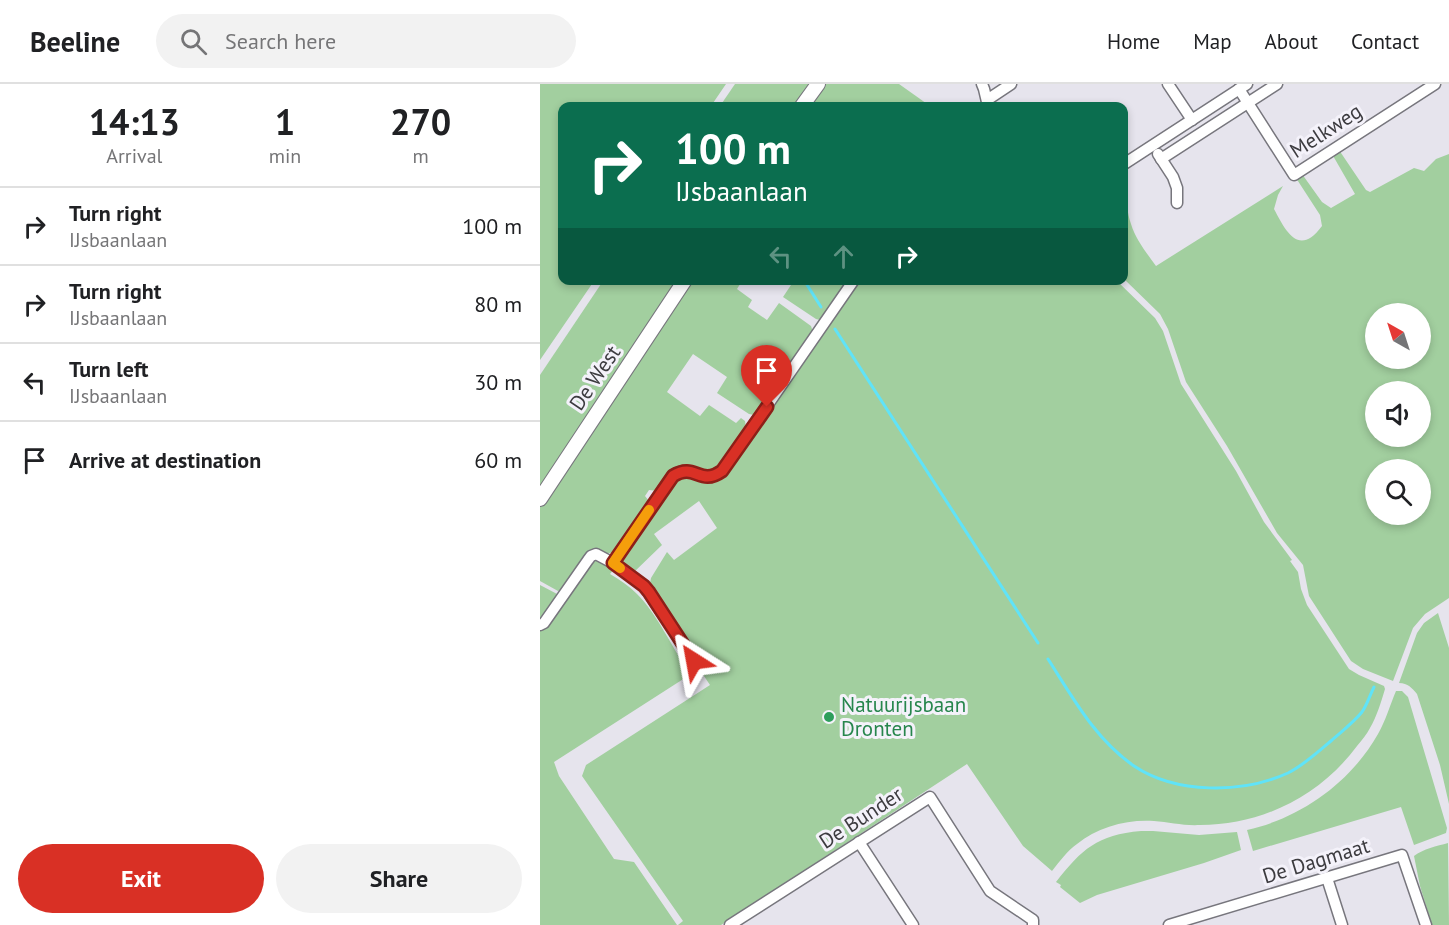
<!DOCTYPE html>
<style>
body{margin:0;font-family:"PT Sans",sans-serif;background:#f2f2f2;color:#202124;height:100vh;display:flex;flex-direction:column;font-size:22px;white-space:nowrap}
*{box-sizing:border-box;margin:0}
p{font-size:20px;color:#757577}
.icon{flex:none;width:33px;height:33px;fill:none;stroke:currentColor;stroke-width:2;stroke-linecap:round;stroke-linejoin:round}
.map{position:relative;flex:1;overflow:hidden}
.side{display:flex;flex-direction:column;background:#fff;width:540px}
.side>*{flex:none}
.top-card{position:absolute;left:18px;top:18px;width:570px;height:183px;border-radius:12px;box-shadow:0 3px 9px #0003;background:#0b6e4f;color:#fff;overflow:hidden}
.needle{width:39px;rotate:321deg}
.buttons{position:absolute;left:825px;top:219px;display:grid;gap:12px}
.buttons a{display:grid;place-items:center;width:66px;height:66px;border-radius:50%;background:#fff;box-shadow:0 3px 9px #0003;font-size:30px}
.pin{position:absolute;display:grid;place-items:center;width:51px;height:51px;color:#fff;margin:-62px -26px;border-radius:50% 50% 50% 0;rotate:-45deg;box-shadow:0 0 6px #0007}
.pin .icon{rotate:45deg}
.me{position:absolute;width:66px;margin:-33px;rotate:326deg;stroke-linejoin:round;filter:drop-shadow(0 0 4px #0008)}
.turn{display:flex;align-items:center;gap:21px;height:126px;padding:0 18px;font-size:27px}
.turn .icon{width:78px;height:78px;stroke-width:2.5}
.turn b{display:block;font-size:42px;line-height:51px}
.lanes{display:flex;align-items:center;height:57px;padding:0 18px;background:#0003;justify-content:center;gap:30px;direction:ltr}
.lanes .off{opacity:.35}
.eta{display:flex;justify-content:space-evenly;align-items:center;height:102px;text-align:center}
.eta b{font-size:36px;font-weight:800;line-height:42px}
.action{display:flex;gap:12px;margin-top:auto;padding:12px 18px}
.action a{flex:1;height:69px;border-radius:36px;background:#d93025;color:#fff;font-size:24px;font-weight:800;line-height:69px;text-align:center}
.action a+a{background:#f2f2f2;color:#202124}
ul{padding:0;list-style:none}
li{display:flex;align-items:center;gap:18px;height:78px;padding:0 18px;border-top:2px solid #e0e0e0}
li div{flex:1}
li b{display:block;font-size:22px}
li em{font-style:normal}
header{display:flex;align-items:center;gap:36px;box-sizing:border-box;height:84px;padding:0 30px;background:#fff;border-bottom:2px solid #e0e0e0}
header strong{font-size:28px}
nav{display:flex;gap:33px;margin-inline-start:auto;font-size:21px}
.search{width:420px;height:54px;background:#f2f2f2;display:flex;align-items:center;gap:15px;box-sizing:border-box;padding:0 21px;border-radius:33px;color:#757577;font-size:22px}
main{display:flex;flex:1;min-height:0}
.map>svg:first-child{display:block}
.green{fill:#a2cf9f;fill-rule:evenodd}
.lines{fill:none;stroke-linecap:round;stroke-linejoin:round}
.stream{stroke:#60e3f8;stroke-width:3}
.street-casing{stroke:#77767d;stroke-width:13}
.secondary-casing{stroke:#77767d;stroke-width:16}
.street{stroke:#fff;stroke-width:10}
.secondary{stroke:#fff;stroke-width:14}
.route-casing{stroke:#8d1f18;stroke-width:15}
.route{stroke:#d93025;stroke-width:10}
.slow{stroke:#f59e0b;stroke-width:10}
.leisure-dot{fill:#2e9e5b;stroke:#f4f2fa;stroke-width:2}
.labels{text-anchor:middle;stroke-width:6;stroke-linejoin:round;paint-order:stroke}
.street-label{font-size:21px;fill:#3d3c40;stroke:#f4f2fa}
.leisure-label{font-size:21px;fill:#27864d;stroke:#f4f2fa;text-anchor:start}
</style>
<header>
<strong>Beeline</strong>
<div class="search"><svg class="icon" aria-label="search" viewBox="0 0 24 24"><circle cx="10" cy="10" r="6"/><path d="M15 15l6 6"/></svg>Search here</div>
<nav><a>Home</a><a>Map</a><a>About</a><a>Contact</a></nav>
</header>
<main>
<section class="side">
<div class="eta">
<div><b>14:13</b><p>Arrival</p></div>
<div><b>1</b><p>min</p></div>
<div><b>270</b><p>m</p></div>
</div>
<ul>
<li><svg class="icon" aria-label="right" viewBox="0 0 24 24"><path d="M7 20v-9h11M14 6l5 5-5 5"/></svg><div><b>Turn right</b><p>IJsbaanlaan</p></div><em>100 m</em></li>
<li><svg class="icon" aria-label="right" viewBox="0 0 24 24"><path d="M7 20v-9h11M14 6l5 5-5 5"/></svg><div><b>Turn right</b><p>IJsbaanlaan</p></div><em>80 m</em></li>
<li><svg class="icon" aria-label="left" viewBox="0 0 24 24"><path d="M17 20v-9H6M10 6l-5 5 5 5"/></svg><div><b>Turn left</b><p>IJsbaanlaan</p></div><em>30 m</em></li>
<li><svg class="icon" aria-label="arrive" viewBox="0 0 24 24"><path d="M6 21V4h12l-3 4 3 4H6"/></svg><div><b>Arrive at destination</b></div><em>60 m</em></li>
</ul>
<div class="action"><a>Exit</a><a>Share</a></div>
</section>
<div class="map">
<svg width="909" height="841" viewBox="0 0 909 841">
<rect width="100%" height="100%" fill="#e6e4ed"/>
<g class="green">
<polygon points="0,0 186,0 171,22 22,22 22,196 54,197 0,276"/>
<polygon points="195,0 273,0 258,22 180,22"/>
<polygon points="283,0 359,0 390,22 268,22"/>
<path d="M799,66L826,106L830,108L874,84L884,87L896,75L909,70V514L885,530L873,544L853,597L823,585L811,577L769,512L763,481L737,449L687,362L646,298L628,245L620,230L584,195V106C587,117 587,129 591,140C596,156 606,168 616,182L743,102L738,111L734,125C746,148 759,173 782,142L780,131L756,94L762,90L782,118L791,124L815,110L792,70ZM836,230H880V274H836ZM836,308H880V352H836ZM836,386H880V430H836Z"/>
<polygon points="63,197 140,197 0,406 0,291"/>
<path d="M151,197H202L197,205L212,216L208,223L227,236L239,219L271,242L273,248L214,331L209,330L177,309L187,293L153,270L127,308L160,332L169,321L196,339L201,334L205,337L206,343L177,384L168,389C136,377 136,380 118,407L109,406L105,412L109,417L75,468C64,472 58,463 49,467L22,506L18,507L0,497V422Z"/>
<polygon points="252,197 310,197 280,236 276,235 243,213 253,198"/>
<path d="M319,197H577L615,234L623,247L641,300L696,387L724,438L752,476L750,477L758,488L761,505L767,521L809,585L819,591L844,602L845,605C841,618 837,632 830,644C827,650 822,656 817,662C780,712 722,741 660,741C644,742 629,738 614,737C588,735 557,743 537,760C527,767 520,777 512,787L483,762L427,680L181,841H138L143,837L42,692L46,681L170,601L158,583L169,575C161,569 156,560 146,556L109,504L111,494L127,468L134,476L177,444L159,417L114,450L122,461L92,490L81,479V477L136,395L143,391L167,398L177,397Z"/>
<path d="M55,477H62L74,485L70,490C80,496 89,502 97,510C115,527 133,564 147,586L148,592L14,678L19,692L74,775L94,778L137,841H0V546L50,480Z"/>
<polygon points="0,501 19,511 6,530 0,535"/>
<path d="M898,529L909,564V720L900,681L877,610C872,604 868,599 859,599L877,549L884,539Z"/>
<path d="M856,607H862L868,613L907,744L906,749L874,761L861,723L713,767L707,746C761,734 811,698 838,650C846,636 850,621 856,607Z"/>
<path d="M601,747H613L659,751L697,748L701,766L664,779L557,811L540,819L520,803L521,801L516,798C542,765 557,751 601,747Z"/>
<path d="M908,759L909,841H892L880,802L874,772C883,765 897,762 908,759Z"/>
</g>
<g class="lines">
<g class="stream">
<polyline points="264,196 281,223"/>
<polyline points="295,245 498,559"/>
<path d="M508,575C533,614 555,655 594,682C636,710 702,710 748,689C764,681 778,668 792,656C802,647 813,639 822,628C827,621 830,611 834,603"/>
</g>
<defs>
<g id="street">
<polyline points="442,0 444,5 448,22"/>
<polyline points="628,0 652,36"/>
<polyline points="699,5 754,91 895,0"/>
<polyline points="447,16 471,0"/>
<polyline points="618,70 633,93 637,104 637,119"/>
<polyline points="621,75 737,0"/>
<polyline points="584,80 707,0"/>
<path d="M73,479L133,391C156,378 159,403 182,387L314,196"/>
<polyline points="0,541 4,539 48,476 51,472 56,470 73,479 104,502 154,577"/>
<polyline points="319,758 373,841"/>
<polyline points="787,794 802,841"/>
<polyline points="190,841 390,713 450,807 493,836 493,841"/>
<polyline points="629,841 862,771 886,841"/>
</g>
<g id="secondary">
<polyline points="262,22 278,0"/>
<polyline points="0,415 145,196"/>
</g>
</defs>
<use href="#street" class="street-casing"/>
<use href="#secondary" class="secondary-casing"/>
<use href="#street" class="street"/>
<use href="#secondary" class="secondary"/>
</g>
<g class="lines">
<defs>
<path id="route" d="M154,577L109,508L104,502L73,479L133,392C156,378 159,403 182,387L227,323"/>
</defs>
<use href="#route" class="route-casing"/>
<use href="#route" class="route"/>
<polyline class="slow" points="80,484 73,479 109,426"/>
</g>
<circle class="leisure-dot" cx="289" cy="633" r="6"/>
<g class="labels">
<g class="street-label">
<text transform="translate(786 47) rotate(-33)" y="7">Melkweg</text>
<text transform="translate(55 294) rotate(-56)" y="7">De West</text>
<text transform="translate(321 734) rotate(-33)" y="7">De Bunder</text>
<text transform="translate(776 777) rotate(-17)" y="7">De Dagmaat</text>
</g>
<g class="leisure-label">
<text x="301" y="628">Natuurijsbaan<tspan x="301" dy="24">Dronten</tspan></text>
</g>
</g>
</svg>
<div class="buttons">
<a><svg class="needle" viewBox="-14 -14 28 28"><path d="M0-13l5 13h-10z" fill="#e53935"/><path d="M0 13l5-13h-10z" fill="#757577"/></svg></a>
<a><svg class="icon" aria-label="sound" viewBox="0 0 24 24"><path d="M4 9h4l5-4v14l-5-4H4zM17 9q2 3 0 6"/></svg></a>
<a><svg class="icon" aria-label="search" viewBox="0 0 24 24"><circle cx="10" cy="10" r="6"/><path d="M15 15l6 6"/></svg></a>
</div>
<div class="pin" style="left:227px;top:323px;background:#d93025"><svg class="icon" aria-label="arrive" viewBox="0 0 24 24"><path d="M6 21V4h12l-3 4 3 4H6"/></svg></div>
<svg class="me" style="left:154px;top:577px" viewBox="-20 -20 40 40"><path d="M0-17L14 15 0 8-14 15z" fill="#d93025" stroke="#fff" stroke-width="4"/></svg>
<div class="top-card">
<div class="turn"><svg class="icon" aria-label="right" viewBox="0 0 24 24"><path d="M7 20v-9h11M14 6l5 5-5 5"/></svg><div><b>100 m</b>IJsbaanlaan</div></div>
<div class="lanes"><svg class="icon off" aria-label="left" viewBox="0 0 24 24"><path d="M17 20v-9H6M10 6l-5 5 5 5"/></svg><svg class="icon off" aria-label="ahead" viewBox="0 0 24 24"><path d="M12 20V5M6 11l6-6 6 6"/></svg><svg class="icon" aria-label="right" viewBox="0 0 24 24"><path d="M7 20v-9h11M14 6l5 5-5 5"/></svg></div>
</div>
</div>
</main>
